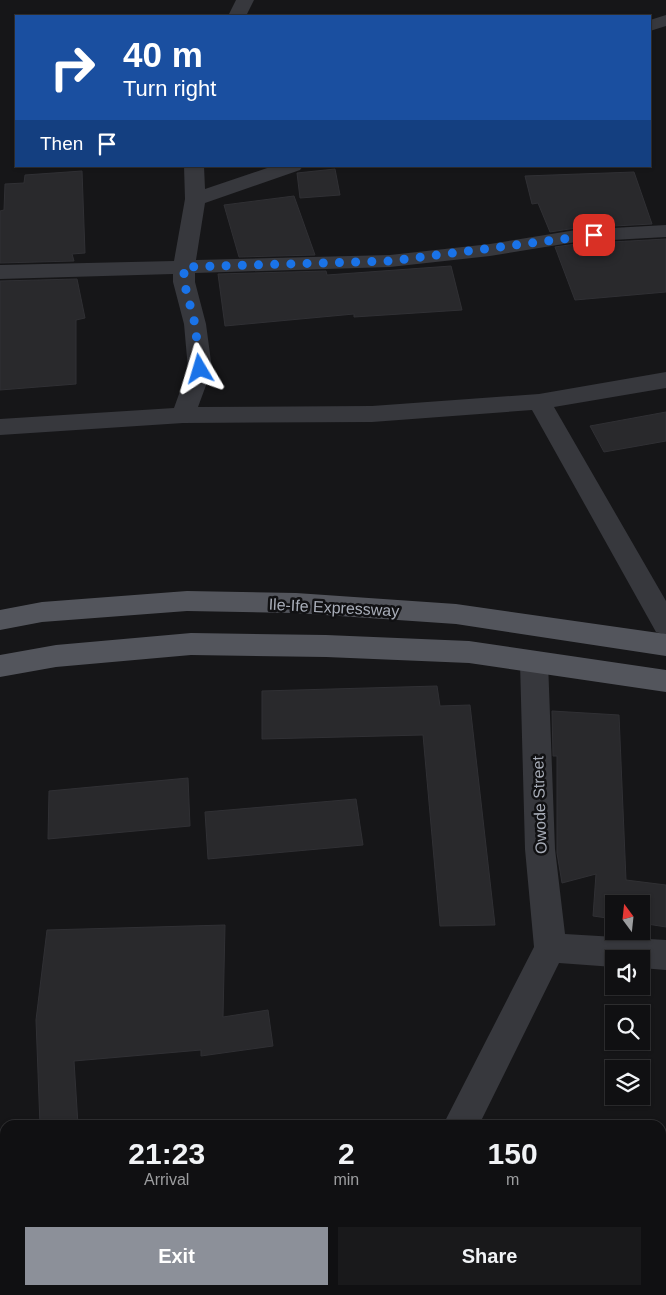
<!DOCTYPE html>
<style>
body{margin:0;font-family:Helvetica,sans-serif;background:#19191b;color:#f1f3f6;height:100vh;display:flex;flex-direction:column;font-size:19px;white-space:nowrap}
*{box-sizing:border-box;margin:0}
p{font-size:16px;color:#9c9d9f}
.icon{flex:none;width:28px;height:28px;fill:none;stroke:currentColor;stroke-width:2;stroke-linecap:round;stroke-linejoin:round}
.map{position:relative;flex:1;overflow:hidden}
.drawer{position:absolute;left:0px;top:1120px;width:666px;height:175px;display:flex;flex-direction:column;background:#101012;border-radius:15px 15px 0 0;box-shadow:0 1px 4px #0004,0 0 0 1px #303032}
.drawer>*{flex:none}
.guide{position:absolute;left:15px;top:15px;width:636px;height:152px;border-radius:0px;box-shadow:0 1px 4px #0004,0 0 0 1px #303032;background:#1a4fa0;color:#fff;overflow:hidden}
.needle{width:32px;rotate:345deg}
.buttons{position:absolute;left:605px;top:895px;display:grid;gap:10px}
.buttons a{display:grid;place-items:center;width:45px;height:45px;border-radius:0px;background:#101012;box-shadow:0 1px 4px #0004,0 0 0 1px #303032;font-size:25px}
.pin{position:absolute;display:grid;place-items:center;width:42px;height:42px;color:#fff;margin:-21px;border-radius:10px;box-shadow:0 2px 8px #0006}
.me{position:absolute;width:55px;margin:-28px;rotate:353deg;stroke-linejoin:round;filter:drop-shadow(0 0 4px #0008)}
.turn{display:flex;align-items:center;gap:18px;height:105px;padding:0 25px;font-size:22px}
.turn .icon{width:65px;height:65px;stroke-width:2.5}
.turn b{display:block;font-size:35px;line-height:42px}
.then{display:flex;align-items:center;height:48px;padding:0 25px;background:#0003;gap:10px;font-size:19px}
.eta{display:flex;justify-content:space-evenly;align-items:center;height:85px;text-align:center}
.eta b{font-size:30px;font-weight:700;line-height:35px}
.action{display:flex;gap:10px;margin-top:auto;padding:10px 25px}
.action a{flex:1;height:58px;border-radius:0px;background:#8c9099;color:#fff;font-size:20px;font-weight:700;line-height:58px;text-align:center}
.action a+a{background:#19191b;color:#f1f3f6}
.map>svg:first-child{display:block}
.building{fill:#29292c;stroke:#303034}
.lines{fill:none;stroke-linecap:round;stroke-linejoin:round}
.minor{fill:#37383d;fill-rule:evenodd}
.major{fill:#53555c;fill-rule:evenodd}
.route{stroke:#1a73e8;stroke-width:9;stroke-dasharray:0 16.2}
.labels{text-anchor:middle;stroke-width:5;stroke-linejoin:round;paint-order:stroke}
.street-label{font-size:16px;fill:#a8adb8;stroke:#111113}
</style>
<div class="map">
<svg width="666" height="1295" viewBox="0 0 666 1295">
<rect width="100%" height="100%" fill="#161618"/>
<g class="building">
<polygon points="335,169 340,195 300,198 297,173"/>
<polygon points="82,171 85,253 72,254 74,261 0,263 0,211 4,210 5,184 24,183 25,175"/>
<polygon points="634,172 652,224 576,228 550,232 538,203 532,204 525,176"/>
<polygon points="294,196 315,255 239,257 224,205"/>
<polygon points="666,239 666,292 575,300 555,247 576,244"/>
<polygon points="451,266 462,310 354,317 354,314 225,326 218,274 326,271 327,275"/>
<polygon points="77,279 85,318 76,320 76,384 0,390 0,281"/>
<polygon points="666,412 666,441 604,452 590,426"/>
<polygon points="437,686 440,706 470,705 495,925 440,926 423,735 262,739 262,691"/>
<polygon points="552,711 619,715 626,880 666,885 666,927 641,923 641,904 614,904 614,919 593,916 596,874 562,883 557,853 557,756 553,756"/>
<polygon points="188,778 190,826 48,839 49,791"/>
<polygon points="356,799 363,845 208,859 205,812"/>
<polygon points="225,925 223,1017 268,1010 273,1046 201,1056 201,1050 74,1061 78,1125 40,1125 36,1020 47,930"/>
</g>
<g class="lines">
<g class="minor">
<polygon points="236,0 254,0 246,16 228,16"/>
<polygon points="666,15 666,26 650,31 650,20"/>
<polygon points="184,166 204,166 205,189 273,166 303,166 300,170 205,203 196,260 390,255 490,244 576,230 666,225 666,237 576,242 490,256 390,267 195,273 195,282 206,324 212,369 198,407 372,406 539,394 666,372 666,388 554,407 666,601 666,635 656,632 532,410 372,422 183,423 0,435 0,419 174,408 188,369 184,324 173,282 173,274 0,279 0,265 174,261 185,199"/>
<polygon points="534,651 544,654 548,662 555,849 565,934 666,940 666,970 641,968 641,959 614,959 614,967 559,963 479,1125 443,1125 534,947 525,849 520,662 524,654"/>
<polygon points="5,1262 5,1290 20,1290 16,1295 0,1295 0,1264"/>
<polygon points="376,1290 414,1290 413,1295 375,1295"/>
</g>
<g class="major">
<polygon points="187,591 296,593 456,604 666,634 666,656 456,624 296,613 187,611 42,622 0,630 0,610 42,602"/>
<polygon points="191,633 326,635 469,641 666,670 666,692 469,663 326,657 191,655 56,667 0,677 0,655 56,645"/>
</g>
</g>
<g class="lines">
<polyline class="route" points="200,369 195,324 184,282 184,267 390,261 594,235"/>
</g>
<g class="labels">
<g class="street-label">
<text transform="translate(334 607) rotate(3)" y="6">Ile-Ife Expressway</text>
<text transform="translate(539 805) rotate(-92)" y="6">Owode Street</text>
</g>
</g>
</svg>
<div class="buttons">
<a><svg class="needle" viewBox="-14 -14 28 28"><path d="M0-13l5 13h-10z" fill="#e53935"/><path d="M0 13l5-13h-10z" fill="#9c9d9f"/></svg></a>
<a><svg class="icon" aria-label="sound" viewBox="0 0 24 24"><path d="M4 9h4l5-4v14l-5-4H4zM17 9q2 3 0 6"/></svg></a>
<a><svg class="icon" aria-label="search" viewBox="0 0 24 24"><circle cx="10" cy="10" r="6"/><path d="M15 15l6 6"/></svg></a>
<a><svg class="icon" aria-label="layers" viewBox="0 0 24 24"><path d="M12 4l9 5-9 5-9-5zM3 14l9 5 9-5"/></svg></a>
</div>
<div class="pin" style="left:594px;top:235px;background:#d93025"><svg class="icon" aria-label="arrive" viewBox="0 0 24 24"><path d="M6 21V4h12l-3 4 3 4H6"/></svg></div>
<svg class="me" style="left:200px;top:369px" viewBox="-20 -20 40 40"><path d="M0-17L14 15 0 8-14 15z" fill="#1a73e8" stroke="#fff" stroke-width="4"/></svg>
<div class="guide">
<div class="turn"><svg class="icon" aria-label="right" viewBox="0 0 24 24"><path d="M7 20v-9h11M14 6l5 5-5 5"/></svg><div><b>40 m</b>Turn right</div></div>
<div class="then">Then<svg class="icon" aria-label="arrive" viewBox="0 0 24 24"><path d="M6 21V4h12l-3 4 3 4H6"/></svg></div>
</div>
<section class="drawer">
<div class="eta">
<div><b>21:23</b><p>Arrival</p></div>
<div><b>2</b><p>min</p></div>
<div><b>150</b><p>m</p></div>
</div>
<div class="action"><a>Exit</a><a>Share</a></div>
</section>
</div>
